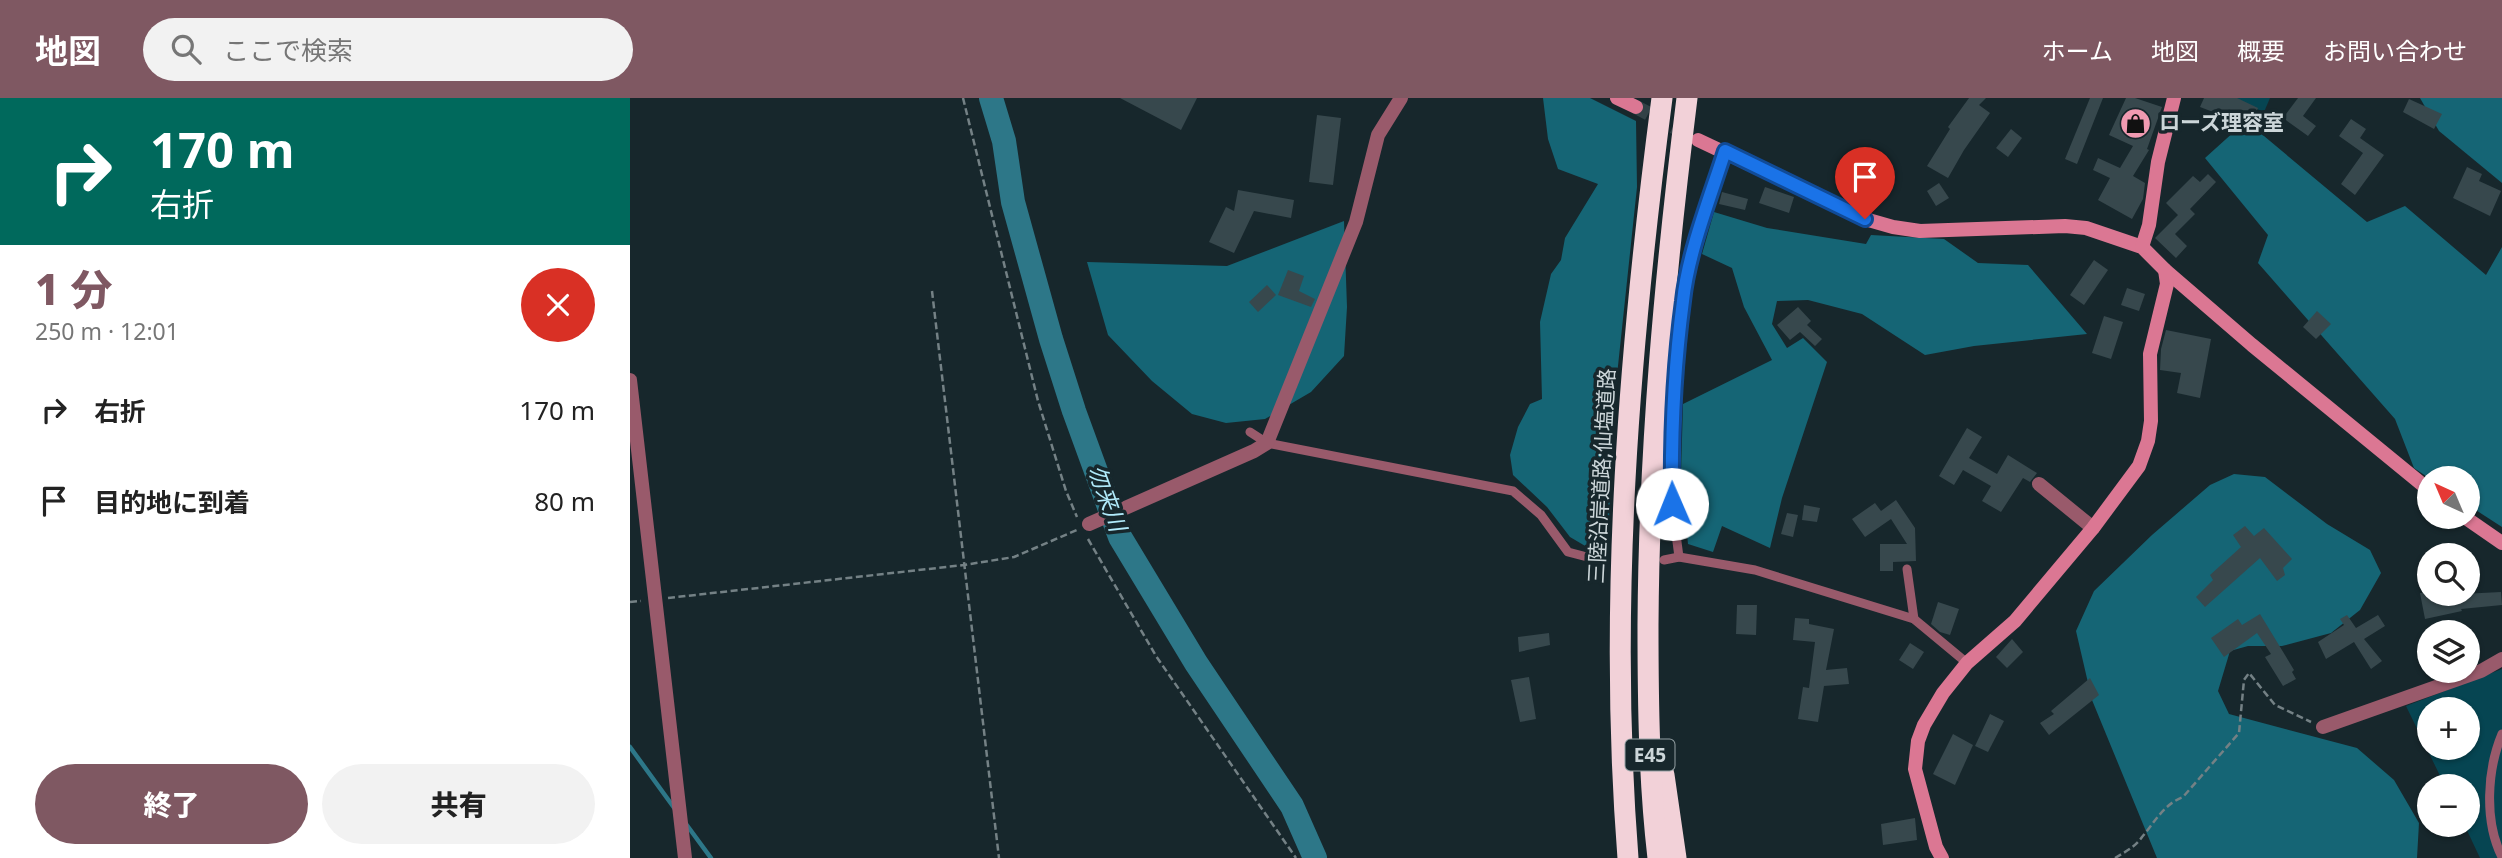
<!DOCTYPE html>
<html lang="ja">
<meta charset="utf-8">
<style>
body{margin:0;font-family:"Noto Sans","Noto Sans JP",sans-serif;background:#f2f2f2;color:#222;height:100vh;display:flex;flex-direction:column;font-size:26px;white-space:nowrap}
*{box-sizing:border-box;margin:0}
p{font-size:23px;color:#767676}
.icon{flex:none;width:38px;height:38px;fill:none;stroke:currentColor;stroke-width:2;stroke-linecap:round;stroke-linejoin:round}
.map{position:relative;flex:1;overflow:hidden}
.details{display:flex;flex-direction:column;background:#fff;width:630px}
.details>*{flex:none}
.hud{background:#00695c;color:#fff;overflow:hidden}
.needle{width:46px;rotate:316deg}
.fabs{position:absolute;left:1787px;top:368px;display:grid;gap:14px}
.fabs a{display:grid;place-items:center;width:63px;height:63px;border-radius:50%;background:#fff;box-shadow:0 2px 5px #0004;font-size:35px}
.pin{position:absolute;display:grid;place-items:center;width:60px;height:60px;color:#fff;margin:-72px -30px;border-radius:50% 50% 50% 0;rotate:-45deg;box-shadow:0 0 7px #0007}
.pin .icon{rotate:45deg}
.me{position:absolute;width:77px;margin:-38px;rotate:359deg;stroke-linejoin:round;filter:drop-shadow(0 0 5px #0008)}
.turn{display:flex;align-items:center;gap:24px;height:147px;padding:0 35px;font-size:32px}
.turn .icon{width:91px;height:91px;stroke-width:2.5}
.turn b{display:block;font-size:49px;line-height:60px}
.round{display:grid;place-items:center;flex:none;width:74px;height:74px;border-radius:37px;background:#f2f2f2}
.headline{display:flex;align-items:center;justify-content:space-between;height:119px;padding:0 35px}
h1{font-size:42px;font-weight:800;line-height:52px;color:#7f5862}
.primary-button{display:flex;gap:14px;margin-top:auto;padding:14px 35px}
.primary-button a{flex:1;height:80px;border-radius:42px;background:#7f5862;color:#fff;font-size:28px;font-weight:800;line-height:80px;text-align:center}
.primary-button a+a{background:#f2f2f2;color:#222}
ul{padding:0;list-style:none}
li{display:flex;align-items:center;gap:21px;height:91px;padding:0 35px}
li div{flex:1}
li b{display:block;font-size:26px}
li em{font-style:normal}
header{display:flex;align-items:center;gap:42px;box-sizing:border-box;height:98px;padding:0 35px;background:#7f5862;color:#fff}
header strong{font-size:33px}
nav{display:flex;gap:38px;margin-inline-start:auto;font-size:24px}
.search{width:490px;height:63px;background:#f2f2f2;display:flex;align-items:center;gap:18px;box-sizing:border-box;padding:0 24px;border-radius:38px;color:#767676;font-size:26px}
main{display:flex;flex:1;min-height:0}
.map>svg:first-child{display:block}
.green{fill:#064552;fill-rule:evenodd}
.forest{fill:#156575}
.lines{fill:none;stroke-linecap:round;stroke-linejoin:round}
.stream{stroke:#2d7788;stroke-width:4.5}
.river{stroke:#2d7788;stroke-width:24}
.building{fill:#37484d}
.secondary-tunnel{stroke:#324146;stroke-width:14;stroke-dasharray:14 7;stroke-linecap:butt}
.path{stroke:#748185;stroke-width:2.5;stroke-dasharray:7 3.5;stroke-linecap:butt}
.lane{stroke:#995a6b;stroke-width:9}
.street{stroke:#995a6b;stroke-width:14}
.secondary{stroke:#db7793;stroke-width:14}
.highway{stroke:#f2d1d8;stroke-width:21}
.route-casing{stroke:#114b97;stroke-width:18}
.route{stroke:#1a73e8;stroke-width:12}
.labels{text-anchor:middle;stroke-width:7;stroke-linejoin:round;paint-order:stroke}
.shield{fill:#17272c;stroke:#96a2a5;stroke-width:2}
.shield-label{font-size:19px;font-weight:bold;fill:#ccd6d9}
.poi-label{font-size:21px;font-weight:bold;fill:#ccd6d9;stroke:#17272c;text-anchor:start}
.street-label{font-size:21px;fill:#ccd6d9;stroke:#17272c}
.water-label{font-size:23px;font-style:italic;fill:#b1ebfb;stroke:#17272c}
</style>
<header>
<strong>地図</strong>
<div class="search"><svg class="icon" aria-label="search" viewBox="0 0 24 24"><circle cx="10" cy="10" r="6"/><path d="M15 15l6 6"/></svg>ここで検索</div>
<nav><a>ホーム</a><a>地図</a><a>概要</a><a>お問い合わせ</a></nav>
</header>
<main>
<section class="details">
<div class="hud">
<div class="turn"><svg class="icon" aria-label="right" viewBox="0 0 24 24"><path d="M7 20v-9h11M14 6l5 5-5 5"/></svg><div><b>170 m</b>右折</div></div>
</div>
<div class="headline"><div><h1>1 分</h1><p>250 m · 12:01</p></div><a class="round" style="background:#d93025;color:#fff"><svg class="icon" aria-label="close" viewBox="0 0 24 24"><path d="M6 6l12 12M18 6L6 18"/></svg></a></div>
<ul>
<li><svg class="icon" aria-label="right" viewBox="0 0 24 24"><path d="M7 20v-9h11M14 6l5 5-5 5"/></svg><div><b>右折</b></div><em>170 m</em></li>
<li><svg class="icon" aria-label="arrive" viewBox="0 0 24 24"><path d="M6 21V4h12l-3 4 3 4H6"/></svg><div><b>目的地に到着</b></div><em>80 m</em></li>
</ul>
<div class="primary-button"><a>終了</a><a>共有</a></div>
</section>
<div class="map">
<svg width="1872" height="760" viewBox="0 0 1872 760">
<rect width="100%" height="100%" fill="#17272c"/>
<g class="green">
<polygon points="1601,0 1640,0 1634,14"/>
<path d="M1872,571V760H1850L1834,726H1838V688H1815L1776,608ZM1799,611H1838V649H1799Z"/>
</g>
<g class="forest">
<polygon points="913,0 960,0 1006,23 1007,89 983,315 978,450 962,452 940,439 917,409 883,377 880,357 888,329 900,306 912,301 910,224 921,176 931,162 935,140 968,86 928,71 918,41"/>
<polygon points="1790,0 1872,0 1872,85 1809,33"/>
<polygon points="1616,23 1737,124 1775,108 1856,177 1872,149 1872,429 1838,407 1838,380 1799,380 1784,370 1765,321 1628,165 1638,137 1575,60"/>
<polygon points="1084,114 1137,130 1236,146 1241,137 1314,141 1348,165 1398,167 1457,236 1344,248 1295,257 1232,216 1178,202 1147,203 1142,226 1157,250 1173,240 1197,264 1152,400 1140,450 1092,428 1083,454 1058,446 1051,374 1053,306 1142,262 1114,209 1102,170 1072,156"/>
<polygon points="714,123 717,209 714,258 681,294 635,321 596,325 562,316 522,283 478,237 457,164 597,168"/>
<polygon points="1604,376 1635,379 1697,426 1740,452 1751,475 1730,512 1701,535 1652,548 1618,548 1600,553 1588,593 1599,616 1727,650 1764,682 1789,725 1787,760 1527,760 1462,602 1446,533 1464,493 1522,437 1580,387"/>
</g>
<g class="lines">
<g class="stream">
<polyline points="0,649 45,711"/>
<polyline points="56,726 81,760"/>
</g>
<polyline class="river" points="361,0 374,43 383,104 421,241 444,313 490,439 566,565 662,708 685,760"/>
</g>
<g class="building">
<polygon points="490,0 567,0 551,32"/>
<polygon points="1339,0 1356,0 1349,7 1360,15 1334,52 1318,80 1297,68 1320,31 1318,29"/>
<polygon points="1460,0 1473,0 1447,66 1435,61"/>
<polygon points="1496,0 1505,0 1532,9 1517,51 1519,52 1503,78 1515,85 1513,101 1502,121 1468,102 1480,80 1463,72 1468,60 1490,70 1503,48 1479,37"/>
<polygon points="1574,0 1607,0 1628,10 1620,28 1570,9"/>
<polygon points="1668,0 1686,0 1673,18 1686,28 1678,38 1653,20"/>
<polygon points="1779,1 1812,16 1804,31 1773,14"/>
<polygon points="687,17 711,20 703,87 679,84"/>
<polygon points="1721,21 1736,31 1730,40 1754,57 1725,97 1711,86 1733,55 1709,38"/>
<polygon points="1381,31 1392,40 1378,59 1366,50"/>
<polygon points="1837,69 1852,76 1849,83 1871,93 1860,118 1823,100"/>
<polygon points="1578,76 1586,84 1560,111 1565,116 1545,136 1557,148 1546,160 1525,140 1548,117 1536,105 1563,78 1570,84"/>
<polygon points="1309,85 1319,100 1306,108 1297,93"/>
<polygon points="1135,89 1164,99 1159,115 1129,105"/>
<polygon points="608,92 664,102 661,120 624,113 604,155 579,144 596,109 604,113"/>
<polygon points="1092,94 1118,101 1115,112 1089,106"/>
<polygon points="1464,162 1478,172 1454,207 1440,197"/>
<polygon points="658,172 674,178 669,193 685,201 681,209 648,197"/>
<polygon points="637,187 646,197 628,214 619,204"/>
<polygon points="1497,190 1515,196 1509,213 1491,207"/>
<polygon points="1168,209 1181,223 1177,227 1192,241 1185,248 1170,234 1160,242 1147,227"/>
<polygon points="1687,213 1701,226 1686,241 1673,229"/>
<polygon points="1474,218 1493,224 1481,261 1462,255"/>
<polygon points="1536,232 1581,241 1570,300 1547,295 1551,275 1530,272 1531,251"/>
<polygon points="1337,330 1352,339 1339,360 1367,376 1378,357 1407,375 1400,384 1393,380 1371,414 1352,403 1361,388 1333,372 1324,387 1309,378"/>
<polygon points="1266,402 1285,430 1286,463 1263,464 1263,473 1250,473 1250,446 1277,446 1261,421 1235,439 1222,421 1245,405 1251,413"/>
<polygon points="1174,407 1190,410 1187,424 1172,422"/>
<polygon points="1157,415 1168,417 1163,439 1151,436"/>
<polygon points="1615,428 1624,438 1634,430 1662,461 1653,470 1655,477 1647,483 1630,460 1575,509 1566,499 1583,482 1580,477 1611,449 1603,437"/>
<polygon points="1871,494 1872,507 1831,511 1832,513 1795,521 1790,495 1815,495 1812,497"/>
<polygon points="1308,504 1329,511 1320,537 1310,534 1301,526"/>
<polygon points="1107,507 1127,507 1126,537 1106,536"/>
<polygon points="1630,516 1664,572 1662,574 1666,581 1653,588 1635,559 1641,556 1627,535 1594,559 1581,540 1608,521 1612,527"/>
<polygon points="1717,517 1726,530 1748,517 1755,528 1734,541 1752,563 1741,571 1724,544 1696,561 1688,544 1714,527 1710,521"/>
<polygon points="1165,520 1179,521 1179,526 1204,531 1196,572 1217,570 1219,586 1194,588 1188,624 1168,621 1173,589 1179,590 1185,544 1163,542"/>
<polygon points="919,535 920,547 889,554 888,539"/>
<polygon points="1382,541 1393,554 1377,570 1366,559"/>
<polygon points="1280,545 1294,554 1283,571 1269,562"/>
<polygon points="899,579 906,621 890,624 881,582"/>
<polygon points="1460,580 1469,597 1419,637 1410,625 1424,616 1421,613"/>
<polygon points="1360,616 1374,623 1358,654 1345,648"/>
<polygon points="1323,636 1343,647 1325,687 1303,676"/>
<polygon points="1285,720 1287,742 1253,747 1251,726"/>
</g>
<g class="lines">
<polyline class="secondary-tunnel" points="1006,9 1057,36"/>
<g class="path">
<polyline points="333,0 408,303 436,393 447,419"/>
<polyline points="302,193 369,760"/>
<polyline points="458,441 526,558 666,760"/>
<polyline points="38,500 334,467 384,459 447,432"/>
<polyline points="0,504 11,503"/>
<path d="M1485,760C1495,754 1505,749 1512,739C1524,725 1534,706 1553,699L1609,635L1614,582L1619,575L1645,607L1681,624"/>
</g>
<g class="lane">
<polyline points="620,334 637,345 883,393 911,417 938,454 961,460"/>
<polyline points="1049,459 1042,406 1042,335 1053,201 1069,138 1095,53"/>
<polyline points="1034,462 1049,459 1125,472 1284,521 1337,565"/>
<polyline points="1277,471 1284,521"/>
<path d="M1872,636C1857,672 1854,723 1872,759"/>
</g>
<g class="street">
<polyline points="0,282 55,760"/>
<polyline points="1409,386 1463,430"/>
<polyline points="459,426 624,353 637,345 726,124 748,37 771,0"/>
<polyline points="1693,629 1851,573 1872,561"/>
</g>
<g class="secondary">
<polyline points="987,0 1006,9"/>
<polyline points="1068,42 1235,121 1263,129 1290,133 1435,128 1456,130 1512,149 1535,172 1622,247 1799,392"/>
<polyline points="1512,149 1519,127 1528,64 1544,0"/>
<polyline points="1833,418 1872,445"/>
<polyline points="1312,760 1306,749 1285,671 1288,643 1294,627 1313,595 1337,565 1385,523 1463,430 1509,368 1518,343 1521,323 1520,256 1537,186 1535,172"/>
</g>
<g class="highway">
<polyline points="1034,677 1046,760"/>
<path d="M998,760C978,506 999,252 1032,0"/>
<path d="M1028,760C1019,683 1018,605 1018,527C1019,350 1035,176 1057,0"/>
</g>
</g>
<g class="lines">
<defs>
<path id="route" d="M1042,406C1041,338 1044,270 1053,203C1058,155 1080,100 1095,53L1235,121"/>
</defs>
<use href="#route" class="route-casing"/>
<use href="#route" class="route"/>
</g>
<defs>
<symbol id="shop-disc" viewBox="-11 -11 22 22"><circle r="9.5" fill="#f19ab1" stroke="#17272c"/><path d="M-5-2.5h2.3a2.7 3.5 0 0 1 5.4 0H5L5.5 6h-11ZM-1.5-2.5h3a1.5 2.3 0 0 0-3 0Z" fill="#111"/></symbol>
</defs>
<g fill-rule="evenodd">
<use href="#shop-disc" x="1488" y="8" width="35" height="35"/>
</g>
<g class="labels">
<rect class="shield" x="995.5" y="641.5" width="49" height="31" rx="5"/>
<g class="shield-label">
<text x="1020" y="664">E45</text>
</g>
<g class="poi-label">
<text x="1529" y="32">ローズ理容室</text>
</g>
<g class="street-label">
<text transform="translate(972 378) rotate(-87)" y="7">三陸沿岸道路;仙塩道路</text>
</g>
<g class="water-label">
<text transform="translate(477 400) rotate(70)" y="8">勿来川</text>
</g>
</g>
</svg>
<div class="fabs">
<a><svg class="needle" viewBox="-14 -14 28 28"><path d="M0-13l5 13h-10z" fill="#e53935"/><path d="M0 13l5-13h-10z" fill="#767676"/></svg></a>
<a><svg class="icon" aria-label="search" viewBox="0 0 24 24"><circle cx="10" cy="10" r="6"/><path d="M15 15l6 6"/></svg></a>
<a><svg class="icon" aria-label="layers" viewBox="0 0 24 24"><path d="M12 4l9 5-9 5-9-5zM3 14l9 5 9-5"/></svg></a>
<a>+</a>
<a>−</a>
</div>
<div class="pin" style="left:1235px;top:121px;background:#d93025"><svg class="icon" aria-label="arrive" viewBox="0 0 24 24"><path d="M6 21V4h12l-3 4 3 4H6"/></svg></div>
<svg class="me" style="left:1042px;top:406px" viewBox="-20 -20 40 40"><circle r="19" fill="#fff"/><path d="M0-13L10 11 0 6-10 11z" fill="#1a73e8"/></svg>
</div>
</main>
